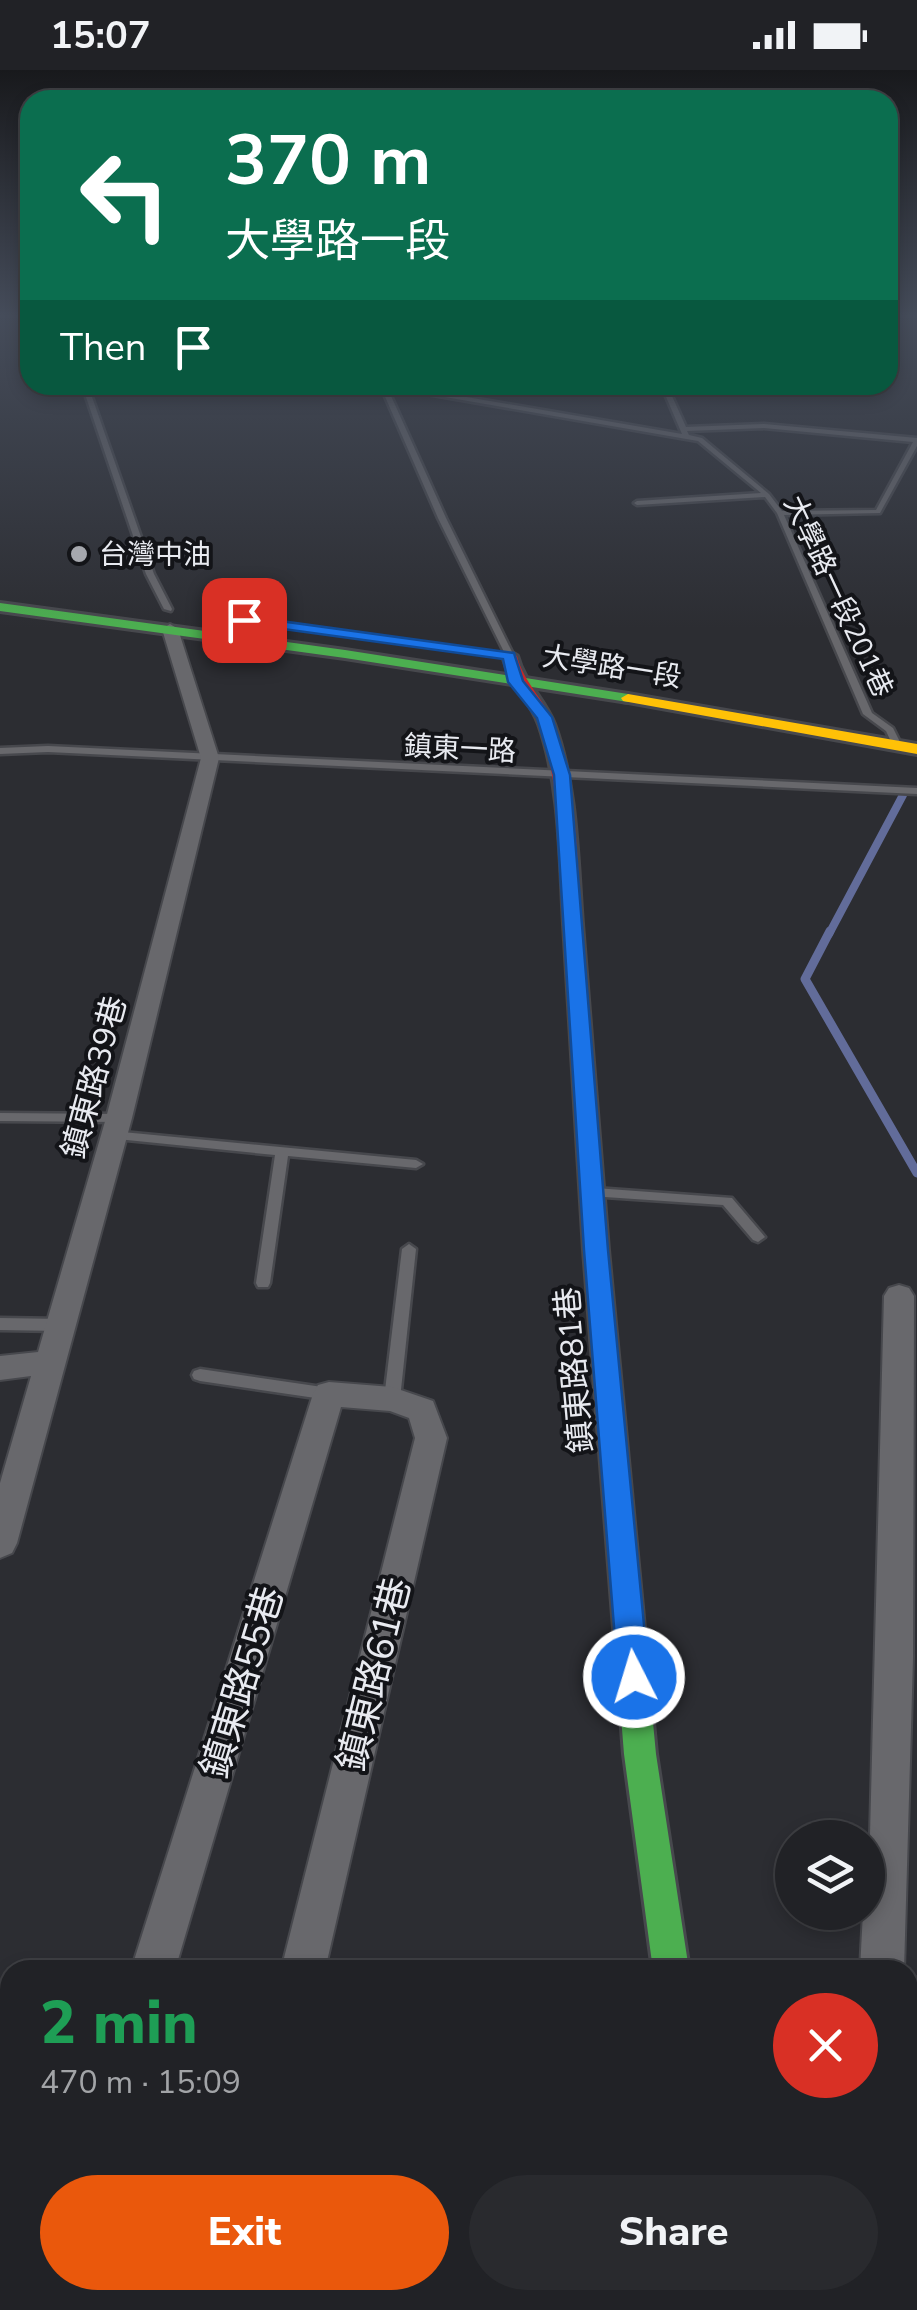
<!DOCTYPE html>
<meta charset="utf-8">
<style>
body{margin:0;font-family:"Nunito Sans","Noto Sans TC",sans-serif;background:#292a2e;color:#f1f3f6;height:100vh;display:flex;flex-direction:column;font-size:38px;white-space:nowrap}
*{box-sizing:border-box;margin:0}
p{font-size:32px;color:#a2a4a7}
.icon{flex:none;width:55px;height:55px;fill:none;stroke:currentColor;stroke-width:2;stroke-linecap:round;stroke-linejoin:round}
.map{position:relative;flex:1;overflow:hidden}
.side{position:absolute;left:0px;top:1890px;width:918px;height:350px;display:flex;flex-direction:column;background:#212226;border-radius:30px 30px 0 0;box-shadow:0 5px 15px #0003,0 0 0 2px #3e3f43}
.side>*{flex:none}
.banner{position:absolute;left:20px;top:20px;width:878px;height:305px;border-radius:30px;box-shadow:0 5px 15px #0003,0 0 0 2px #3e3f43;background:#0b6e4f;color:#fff;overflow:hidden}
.tools{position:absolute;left:775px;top:1750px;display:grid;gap:20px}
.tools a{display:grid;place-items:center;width:110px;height:110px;border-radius:50%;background:#212226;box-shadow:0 5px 15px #0003,0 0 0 2px #3e3f43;font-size:50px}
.pin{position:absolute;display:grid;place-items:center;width:85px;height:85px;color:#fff;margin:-42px;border-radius:20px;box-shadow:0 5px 15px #0006}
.me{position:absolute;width:110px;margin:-55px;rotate:355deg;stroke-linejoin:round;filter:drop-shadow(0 0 8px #0008)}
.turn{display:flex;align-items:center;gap:35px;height:210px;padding:0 40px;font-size:45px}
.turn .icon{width:130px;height:130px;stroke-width:2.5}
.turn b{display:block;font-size:70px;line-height:85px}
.then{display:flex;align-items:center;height:95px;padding:0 40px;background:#0003;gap:20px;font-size:38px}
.round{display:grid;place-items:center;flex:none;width:105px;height:105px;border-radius:52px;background:#292a2e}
.summary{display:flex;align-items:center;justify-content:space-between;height:170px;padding:0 40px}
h1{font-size:60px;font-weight:800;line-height:75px;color:#1e9e55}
.cta{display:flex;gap:20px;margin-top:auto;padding:20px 40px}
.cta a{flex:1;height:115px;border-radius:60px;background:#ea580c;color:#fff;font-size:40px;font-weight:800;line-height:115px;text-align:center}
.cta a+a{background:#292a2e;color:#f1f3f6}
.status{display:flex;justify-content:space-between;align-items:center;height:70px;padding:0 50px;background:#212226;direction:ltr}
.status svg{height:28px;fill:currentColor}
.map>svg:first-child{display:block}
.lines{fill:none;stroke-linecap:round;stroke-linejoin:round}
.stream-far1{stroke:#626c9a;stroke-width:8}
.stream{stroke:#626c9a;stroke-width:9}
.lane-casing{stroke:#47484d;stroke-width:5}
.street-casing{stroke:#47484d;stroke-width:4}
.fast-casing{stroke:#47484d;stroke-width:6}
.slow-casing{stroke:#47484d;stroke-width:6}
.jam-casing{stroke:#47484d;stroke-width:6}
.lane{fill:#68686c;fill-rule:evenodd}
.street{fill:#68686c;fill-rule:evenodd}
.fast{fill:#4caf50;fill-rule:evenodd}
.slow{fill:#ffc107;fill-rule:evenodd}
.jam{fill:#c62828;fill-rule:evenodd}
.route{fill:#1a73e8;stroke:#114b97;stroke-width:2.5}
.poi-dot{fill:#a6a8ae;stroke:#131418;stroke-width:4}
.labels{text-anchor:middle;stroke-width:8;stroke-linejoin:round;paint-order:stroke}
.far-poi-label{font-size:28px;fill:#e8eaf0;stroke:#131418;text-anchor:start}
.far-street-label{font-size:28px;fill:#e8eaf0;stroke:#131418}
.street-label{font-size:32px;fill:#e8eaf0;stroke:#131418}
.near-street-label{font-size:38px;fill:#e8eaf0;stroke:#131418}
</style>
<div class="status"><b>15:07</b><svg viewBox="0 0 49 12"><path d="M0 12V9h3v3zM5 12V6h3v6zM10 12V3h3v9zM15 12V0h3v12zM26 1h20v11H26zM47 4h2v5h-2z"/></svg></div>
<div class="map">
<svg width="917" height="2240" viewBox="0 0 917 2240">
<rect width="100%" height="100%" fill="#2c2d32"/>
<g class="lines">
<polyline class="stream-far1" points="829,864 903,725"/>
<polyline class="stream" points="830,861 805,909 917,1103"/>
<defs>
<g id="lane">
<polygon points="87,315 93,315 92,327 154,504 172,539 171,541 164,539 146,504 86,327"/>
<path d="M380,315H397L682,364L661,315H667L686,357L764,354L917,368V376L880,443L784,445L872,643L893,658L902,676L900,678H894L886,661L863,644L777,443L765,427L637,435L634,433L637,431L761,423L698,371L387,317L446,448L514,586L507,588L438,448ZM764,358L913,372L876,440L782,441L769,424L702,368L689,365L687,361Z"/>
<polygon points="48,676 917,718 917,724 48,682 0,684 0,678"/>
<polygon points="0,1043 119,1044 126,1048 119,1052 0,1051"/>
<polygon points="112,1061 416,1090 423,1094 416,1098 288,1086 270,1213 268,1217 258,1217 256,1213 275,1085 107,1068 105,1065 107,1062"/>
<polygon points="595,1118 732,1128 765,1167 758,1172 753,1170 723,1135 590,1126 588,1123 590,1120"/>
<polygon points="409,1174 416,1179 400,1329 398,1333 392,1335 386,1333 384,1329 402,1179"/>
<polygon points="0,1248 62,1249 67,1251 70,1255 67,1259 62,1261 0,1260"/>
<polygon points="200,1299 329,1318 335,1320 337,1324 335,1328 329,1330 200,1311 194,1309 192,1305 194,1301"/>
<polygon points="908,1906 917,1908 917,1930 908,1928"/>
</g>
<g id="street">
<polygon points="170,554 178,559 219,688 132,1048 17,1473 12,1483 0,1488 0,1413 31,1306 0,1310 0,1286 38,1282 106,1048 201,688 162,559"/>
<polygon points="899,1215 909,1218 914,1226 913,1588 904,1900 860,1900 863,1842 868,1842 884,1226 889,1218"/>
<polygon points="329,1312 392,1317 433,1331 447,1368 325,1900 281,1900 415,1368 409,1348 390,1341 341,1337 175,1900 131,1900 313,1324 318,1315"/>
<polygon points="0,1958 10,1959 10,2003 0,2002"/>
<polygon points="908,2170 917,2173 917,2221 908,2218"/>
<polygon points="908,2222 911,2240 861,2240 861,2230 908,2230"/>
</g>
<g id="fast">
<polygon points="0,533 345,580 628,624 635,628 628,632 345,588 0,541"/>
<polygon points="573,849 582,854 608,1180 656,1684 689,1900 653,1900 624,1684 584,1180 564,854"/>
</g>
<polygon id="slow" points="628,624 917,674 917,684 623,631 621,628"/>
<path id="jam" d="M510,582L517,586C524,613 544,629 554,654C577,717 577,788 582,854L573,859L564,854C560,788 561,717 539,654C530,629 510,613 503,586Z"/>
</defs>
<use href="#lane" class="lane-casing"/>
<use href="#street" class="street-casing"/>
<use href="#fast" class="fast-casing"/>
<use href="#slow" class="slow-casing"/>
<use href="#jam" class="jam-casing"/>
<use href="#lane" class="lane"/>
<use href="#street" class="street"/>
<use href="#fast" class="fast"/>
<use href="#slow" class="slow"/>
<use href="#jam" class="jam"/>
</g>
<linearGradient id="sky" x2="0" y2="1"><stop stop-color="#18191c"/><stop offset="0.44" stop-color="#454c5a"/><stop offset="1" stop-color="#454c5a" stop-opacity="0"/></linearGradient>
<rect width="917" height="558" fill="url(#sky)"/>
<polygon class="route" points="244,546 514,583 523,611 552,647 570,705 608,1180 649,1607 644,1617 634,1621 623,1617 618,1607 584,1180 554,705 537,648 508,612 503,589 239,553 237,550"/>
<circle class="poi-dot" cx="79" cy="484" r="10"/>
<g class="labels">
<g class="far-poi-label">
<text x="99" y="494">台灣中油</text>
</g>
<g class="far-street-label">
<text transform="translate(839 526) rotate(65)" y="10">大學路一段201巷</text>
<text transform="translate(612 596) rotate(9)" y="10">大學路一段</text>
<text transform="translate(460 678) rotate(3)" y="10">鎮東一路</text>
</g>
<g class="street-label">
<text transform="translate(94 1007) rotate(-75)" y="11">鎮東路39巷</text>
<text transform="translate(574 1300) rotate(-95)" y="11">鎮東路81巷</text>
</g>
<g class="near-street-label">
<text transform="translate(374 1604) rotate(-76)" y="13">鎮東路61巷</text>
<text transform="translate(242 1612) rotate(-73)" y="13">鎮東路55巷</text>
</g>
</g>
</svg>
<div class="tools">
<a><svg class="icon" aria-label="layers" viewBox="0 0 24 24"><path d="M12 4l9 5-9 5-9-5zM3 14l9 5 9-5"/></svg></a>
</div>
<div class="pin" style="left:244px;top:550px;background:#d93025"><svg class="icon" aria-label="arrive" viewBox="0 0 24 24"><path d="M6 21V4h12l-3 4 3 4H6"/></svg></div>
<svg class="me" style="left:634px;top:1607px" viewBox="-20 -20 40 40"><circle r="17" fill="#1a73e8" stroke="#fff" stroke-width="3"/><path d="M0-11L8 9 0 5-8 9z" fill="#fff"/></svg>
<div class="banner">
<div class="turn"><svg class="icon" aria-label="left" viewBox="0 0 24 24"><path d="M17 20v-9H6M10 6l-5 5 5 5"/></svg><div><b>370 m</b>大學路一段</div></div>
<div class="then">Then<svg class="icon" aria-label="arrive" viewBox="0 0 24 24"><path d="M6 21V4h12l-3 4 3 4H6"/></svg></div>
</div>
<section class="side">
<div class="summary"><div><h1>2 min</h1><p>470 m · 15:09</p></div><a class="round" style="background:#d93025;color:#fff"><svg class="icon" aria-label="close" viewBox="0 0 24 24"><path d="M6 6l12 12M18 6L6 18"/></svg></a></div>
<div class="cta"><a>Exit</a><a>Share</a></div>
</section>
</div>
